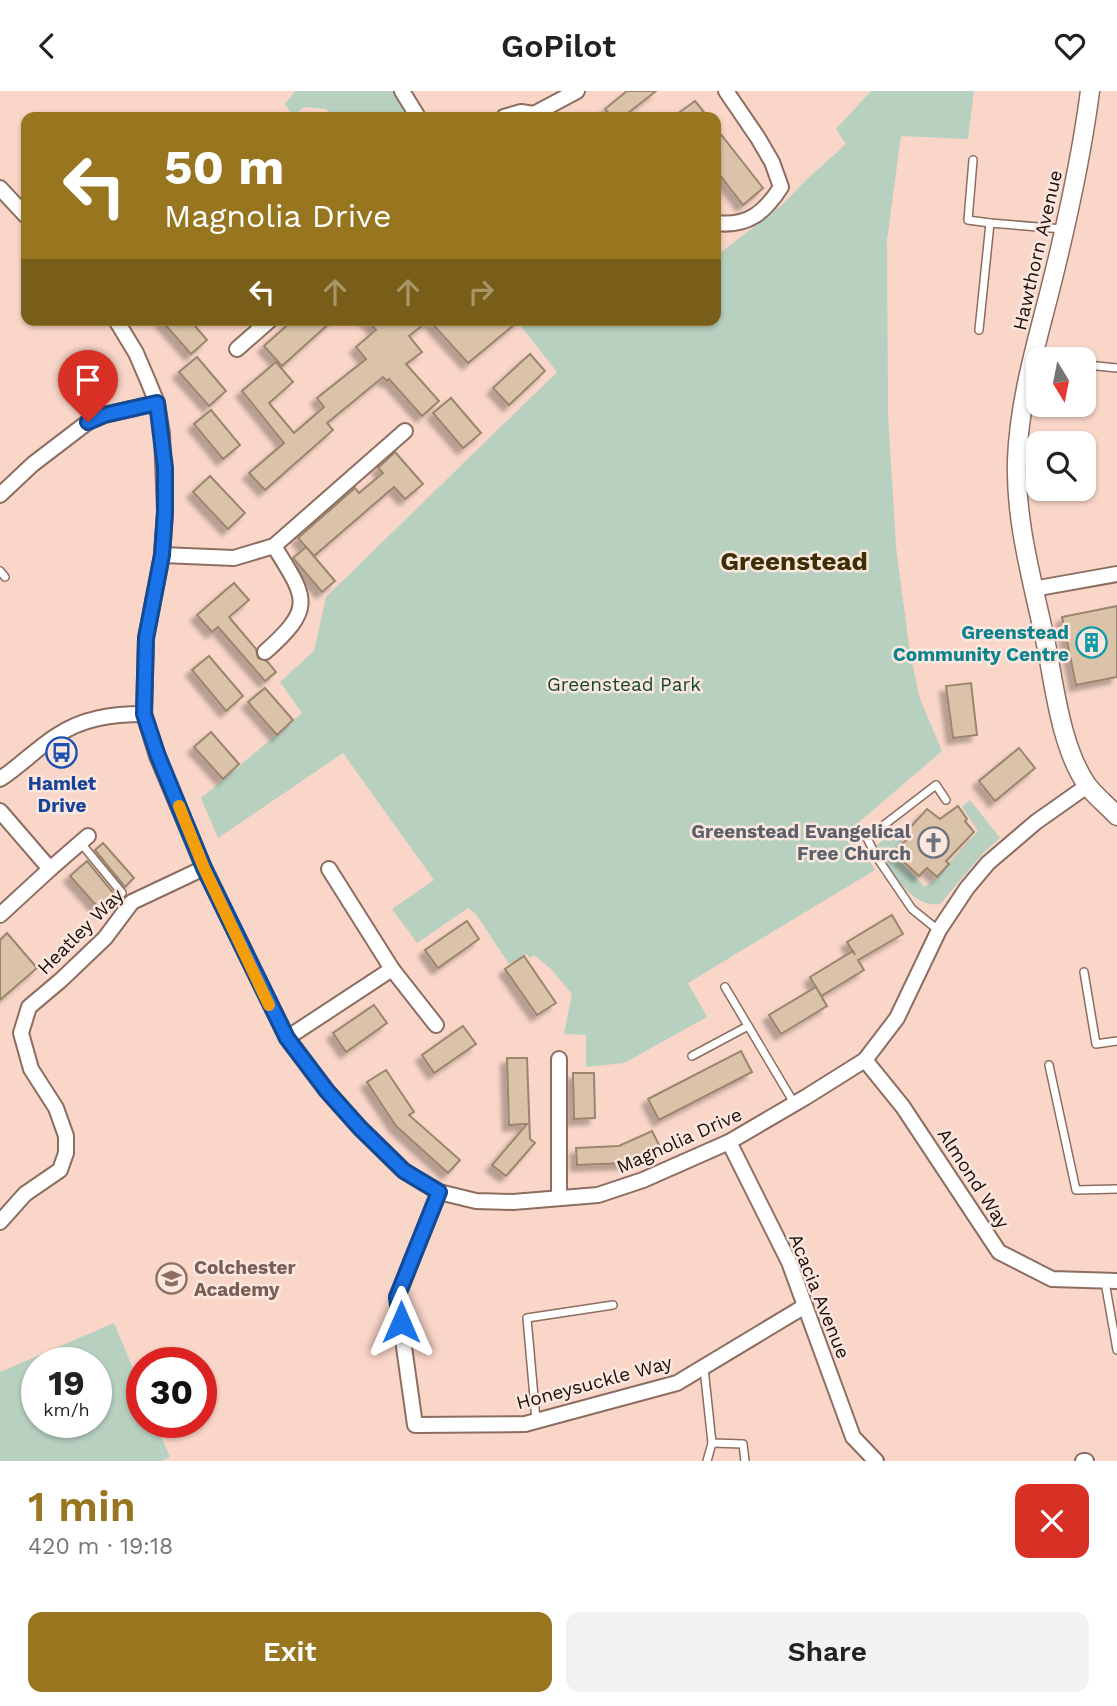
<!DOCTYPE html>
<meta charset="utf-8">
<style>
body{margin:0;font-family:"Work Sans",sans-serif;background:#f2f2f2;color:#222;height:100vh;display:flex;flex-direction:column;font-size:26px;white-space:nowrap}
*{box-sizing:border-box;margin:0}
p{font-size:23px;color:#767676}
.icon{flex:none;width:38px;height:38px;fill:none;stroke:currentColor;stroke-width:2;stroke-linecap:round;stroke-linejoin:round}
.map{position:relative;height:1370px;overflow:hidden}
.sheet{display:flex;flex-direction:column;background:#fff;flex:1}
.sheet>*{flex:none}
.banner{position:absolute;left:21px;top:21px;width:700px;height:214px;border-radius:14px;box-shadow:0 2px 5px #0004;background:#987620;color:#fff;overflow:hidden}
.needle{width:46px;rotate:170deg}
.buttons{position:absolute;left:1026px;top:256px;display:grid;gap:14px}
.buttons a{display:grid;place-items:center;width:70px;height:70px;border-radius:14px;background:#fff;box-shadow:0 2px 5px #0004;font-size:35px}
.speed{position:absolute;left:21px;top:1256px;display:flex;gap:14px;font-size:35px;font-weight:700;text-align:center}
.speed>*{display:grid;place-content:center;width:91px;height:91px;border-radius:50%;background:#fff;box-shadow:0 2px 5px #0004;line-height:1}
.speed small{font-size:18px;font-weight:400}
.speed .limit{border:10px solid #d22;background:#fff;color:#111}
.pin{position:absolute;display:grid;place-items:center;width:60px;height:60px;color:#fff;margin:-72px -30px;border-radius:50% 50% 50% 0;rotate:-45deg;box-shadow:0 0 7px #0007}
.pin .icon{rotate:45deg}
.me{position:absolute;width:77px;margin:-38px;rotate:0deg;stroke-linejoin:round;filter:drop-shadow(0 0 5px #0008)}
.turn{display:flex;align-items:center;gap:24px;height:147px;padding:0 28px;font-size:32px}
.turn .icon{width:91px;height:91px;stroke-width:2.5}
.turn b{display:block;font-size:49px;line-height:60px}
.lanes{display:flex;align-items:center;height:66px;padding:0 28px;background:#0003;justify-content:center;gap:35px;direction:ltr}
.lanes .off{opacity:.35}
.round{display:grid;place-items:center;flex:none;width:74px;height:74px;border-radius:14px;background:#f2f2f2}
.head{display:flex;align-items:center;justify-content:space-between;height:119px;padding:0 28px}
h1{font-size:42px;font-weight:600;line-height:52px;color:#987620}
.primary-button{display:flex;gap:14px;margin-top:auto;padding:14px 28px}
.primary-button a{flex:1;height:80px;border-radius:14px;background:#987620;color:#fff;font-size:28px;font-weight:600;line-height:80px;text-align:center}
.primary-button a+a{background:#f2f2f2;color:#222}
header{display:flex;justify-content:space-between;align-items:center;height:91px;padding:0 28px;background:#fff;font-size:32px;font-weight:600}
.map>svg:first-child{display:block}
.green{fill:#b7d0c0;fill-rule:evenodd}
.building{fill:#dbc3aa;stroke:#9b856d;stroke-width:2;filter:url(#shadow)}
.lines{fill:none;stroke-linecap:round;stroke-linejoin:round}
.service-casing{stroke:#8c6e61;stroke-width:10}
.minor-casing{stroke:#8c6e61;stroke-width:18}
.tertiary-casing{stroke:#8c6e61;stroke-width:21}
.service{stroke:#fff;stroke-width:7}
.minor{stroke:#fff;stroke-width:14}
.tertiary{stroke:#fff;stroke-width:18}
.route-casing{stroke:#114b97;stroke-width:18}
.route{stroke:#1a73e8;stroke-width:12}
.slow{stroke:#f59e0b;stroke-width:12}
.labels{text-anchor:middle;stroke-width:5;stroke-linejoin:round;paint-order:stroke}
.street-label{font-size:19px;fill:#1a0e0a;stroke:#fce7de}
.culture-label{font-size:19px;font-weight:bold;fill:#0d838f;stroke:#fce7de;text-anchor:end}
.park-label{font-size:19px;fill:#134a2f;stroke:#fce7de}
.transit-label{font-size:19px;font-weight:bold;fill:#164399;stroke:#fce7de}
.worship-label{font-size:19px;font-weight:bold;fill:#5b616d;stroke:#fce7de;text-anchor:end}
.education-label{font-size:19px;font-weight:bold;fill:#785e54;stroke:#fce7de;text-anchor:start}
.district-label{font-size:26px;font-weight:bold;fill:#3e2e04;stroke:#fce7de}
</style>
<header><svg class="icon" aria-label="back" viewBox="0 0 24 24"><path d="M15 5l-7 7 7 7"/></svg>GoPilot<svg class="icon" aria-label="heart" viewBox="0 0 24 24"><path d="M12 20l-8-8c-3-5 5-10 8-4 3-6 11-1 8 4z"/></svg></header>
<div class="map">
<svg width="1117" height="1370" viewBox="0 0 1117 1370">
<defs>
<filter id="shadow"><feDropShadow dx="-6" dy="6" stdDeviation="2" flood-color="#0004"/></filter>
</defs>
<rect width="100%" height="100%" fill="#f9d6c8"/>
<g class="green">
<polygon points="295,0 406,0 426,26 334,26 326,18 304,16 293,25 285,13"/>
<polygon points="871,0 974,0 968,48 901,45 887,149 888,322 896,456 910,562 920,608 942,660 851,738 875,779 688,892 707,926 624,972 586,976 586,944 564,943 572,903 551,878 534,864 530,867 526,863 509,873 476,823 468,817 417,852 392,818 434,789 343,662 218,747 201,707 302,622 280,591 314,560 326,506 557,281 516,229 622,229 627,234 634,229 716,229 716,165 782,114 805,90 846,53 836,38"/>
<path d="M970,709L1000,747L985,760L940,813C910,818 890,776 875,756L894,739L903,748L892,762L925,796L935,788L978,740L962,716Z"/>
<path d="M114,1232L142,1299V1332H155L170,1366L161,1370H0V1281ZM96,1272V1332H37V1272Z"/>
</g>
<g class="building">
<polygon points="627,0 656,0 623,26 612,26 605,18"/>
<polygon points="695,10 708,26 673,26"/>
<polygon points="716,37 763,97 743,114 716,79"/>
<polygon points="161,229 190,229 207,249 191,263"/>
<polygon points="293,229 333,229 282,275 264,255"/>
<polygon points="367,229 520,229 468,272 429,229 409,245 422,261 406,273 439,310 422,325 389,288 387,290 383,286 327,332 333,339 265,399 249,382 284,352 242,300 276,271 293,291 269,312 294,342 324,316 317,307 366,268 356,256 376,239"/>
<polygon points="530,263 545,280 509,314 493,297"/>
<polygon points="197,266 226,300 209,315 179,281"/>
<polygon points="451,307 481,342 463,357 433,322"/>
<polygon points="211,319 240,354 223,368 194,333"/>
<polygon points="395,361 423,393 405,408 394,396 314,465 298,447 355,397 359,402 383,382 378,377"/>
<polygon points="210,385 245,422 228,438 193,401"/>
<polygon points="306,456 335,490 322,501 293,467"/>
<polygon points="234,492 249,509 229,526 256,558 258,567 267,570 276,581 265,590 218,536 212,541 197,524"/>
<polygon points="1117,515 1117,586 1076,594 1062,526"/>
<polygon points="209,565 243,605 226,620 192,579"/>
<polygon points="971,592 977,644 953,647 946,595"/>
<polygon points="265,597 293,629 277,644 248,611"/>
<polygon points="211,641 239,673 223,688 194,656"/>
<polygon points="1019,657 1035,677 995,710 979,690"/>
<polygon points="958,715 967,728 965,730 974,741 946,770 949,773 937,786 927,777 919,785 894,762 911,744 907,740 927,718 940,728"/>
<polygon points="103,752 134,787 125,796 95,759"/>
<polygon points="87,770 115,804 110,808 112,811 102,821 70,785"/>
<polygon points="892,824 903,843 858,869 864,879 821,905 810,886 853,860 855,864 847,851"/>
<polygon points="467,830 479,848 438,877 425,859"/>
<polygon points="7,842 37,877 0,909 0,849"/>
<polygon points="524,865 556,912 537,924 505,878"/>
<polygon points="816,896 827,915 781,943 769,924"/>
<polygon points="374,914 387,932 346,961 333,942"/>
<polygon points="463,935 476,953 434,982 422,964"/>
<polygon points="741,960 752,981 659,1029 648,1008"/>
<polygon points="507,967 527,967 530,1048 535,1052 506,1085 492,1074 527,1033 509,1034"/>
<polygon points="386,979 414,1021 409,1024 460,1069 448,1082 396,1035 367,991"/>
<polygon points="573,982 594,982 595,1027 574,1028"/>
<polygon points="652,1040 660,1056 626,1072 577,1074 576,1057 619,1055"/>
</g>
<g class="lines">
<defs>
<g id="service">
<polyline points="973,69 968,129 990,132"/>
<polyline points="979,239 990,132 1063,138"/>
<polyline points="1087,274 1117,277"/>
<polyline points="0,480 5,486"/>
<polyline points="80,751 122,802"/>
<polyline points="938,839 912,818 876,765 867,747 936,694 946,709"/>
<polyline points="1084,881 1096,953 1117,950"/>
<polyline points="725,896 794,1012"/>
<polyline points="692,965 748,935"/>
<polyline points="1049,974 1076,1099 1117,1098"/>
<polyline points="1105,1191 1117,1259"/>
<polyline points="704,1277 712,1352 707,1370"/>
<polyline points="536,1329 527,1227 613,1214"/>
<polyline points="712,1352 743,1353 745,1370"/>
</g>
<g id="minor">
<polyline points="402,0 418,26"/>
<polyline points="534,23 577,0"/>
<polyline points="504,26 521,21 534,23"/>
<polyline points="0,97 26,125"/>
<path d="M716,132C748,136 765,121 781,96L772,71L758,47L726,0"/>
<polyline points="116,229 136,262 148,290 157,312 162,343 165,421 162,464 146,547 144,623 157,665 204,777 287,947 327,1000 360,1037 404,1080 439,1101 476,1110 513,1111 598,1104 643,1089 729,1051 806,1006 865,969 897,927 939,839 967,797 988,772 1036,731 1087,695"/>
<polyline points="237,258 270,229"/>
<polyline points="0,404 33,373 88,331 104,324 157,312"/>
<polyline points="162,464 234,467 274,455 405,340"/>
<polyline points="1033,498 1117,483"/>
<path d="M265,561C316,516 306,507 274,455"/>
<path d="M0,688C20,675 36,658 56,645C83,627 112,623 144,623"/>
<polyline points="0,720 50,778 0,824"/>
<polyline points="50,778 88,745"/>
<polyline points="329,778 392,878 436,934"/>
<polyline points="287,947 392,878"/>
<polyline points="559,968 559,1106"/>
<polyline points="865,969 903,1016 999,1161 1052,1188 1117,1190"/>
<polyline points="729,1051 789,1171 853,1346 876,1370"/>
<polyline points="439,1101 397,1206 415,1334 525,1333 677,1292 805,1215"/>
<polyline points="0,1131 25,1103 60,1079 66,1062 66,1045 56,1017 31,978 21,942 29,916 61,889 105,847 132,811 204,777"/>
<polyline points="1083,1370 1086,1370"/>
</g>
<path id="tertiary" d="M1090,0C1081,69 1066,136 1049,203C1035,257 1019,313 1017,369C1015,433 1034,495 1047,558C1055,600 1062,658 1087,694C1095,705 1108,715 1117,725"/>
</defs>
<use href="#service" class="service-casing"/>
<use href="#minor" class="minor-casing"/>
<use href="#tertiary" class="tertiary-casing"/>
<use href="#service" class="service"/>
<use href="#minor" class="minor"/>
<use href="#tertiary" class="tertiary"/>
</g>
<g class="lines">
<defs>
<polyline id="route" points="88,331 104,324 157,312 165,377 165,421 162,464 146,547 144,623 158,665 204,777 287,947 327,1000 360,1037 404,1080 439,1101 397,1206 401,1231"/>
</defs>
<use href="#route" class="route-casing"/>
<use href="#route" class="route"/>
<polyline class="slow" points="179,715 204,777 269,914"/>
</g>
<defs>
<symbol id="building-ring" viewBox="-11 -11 22 22"><circle r="9.5" fill="#fce7de" stroke="#0f9aa8" stroke-width="1.5"/><path d="M-4-6H4V6H1V3H-1V6H-4ZM-2.5-4.3h1.7v1.8h-1.7ZM.8-4.3h1.7v1.8H.8ZM-2.5-1h1.7V.8h-1.7ZM.8-1h1.7V.8H.8Z" fill="#0f9aa8"/></symbol>
<symbol id="bus-ring" viewBox="-11 -11 22 22"><circle r="9.5" fill="#fce7de" stroke="#1a4fb4" stroke-width="1.5"/><path d="M-5-6H5V4H4V6H2V4H-2V6H-4V4H-5ZM-3.5-4V0h7V-4ZM-3.5 1.2v1.5H-2V1.2ZM2 1.2v1.5H3.5V1.2Z" fill="#1a4fb4"/></symbol>
<symbol id="church-ring" viewBox="-11 -11 22 22"><circle r="9.5" fill="#fce7de" stroke="#6b7280" stroke-width="1.5"/><path d="M-1.2-6h2.4v3.5h3.3v2.4h-3.3V6h-2.4V-.1h-3.3v-2.4h3.3Z" fill="#6b7280"/></symbol>
<symbol id="school-ring" viewBox="-11 -11 22 22"><circle r="9.5" fill="#fce7de" stroke="#8d6e63" stroke-width="1.5"/><path d="M0-5L7-2L0 1L-7-2ZM-4 1L0 2.5L4 1V4Q0 6-4 4Z" fill="#8d6e63"/></symbol>
</defs>
<g fill-rule="evenodd">
<use href="#building-ring" x="1074" y="534" width="35" height="35"/>
<use href="#bus-ring" x="44" y="644" width="35" height="35"/>
<use href="#church-ring" x="916" y="734" width="35" height="35"/>
<use href="#school-ring" x="154" y="1170" width="35" height="35"/>
</g>
<g class="labels">
<g class="street-label">
<text transform="translate(1037 159) rotate(-77)" y="7">Hawthorn Avenue</text>
<text transform="translate(80 840) rotate(-45)" y="7">Heatley Way</text>
<text transform="translate(679 1049) rotate(-24)" y="7">Magnolia Drive</text>
<text transform="translate(974 1087) rotate(57)" y="7">Almond Way</text>
<text transform="translate(820 1205) rotate(68)" y="7">Acacia Avenue</text>
<text transform="translate(594 1291) rotate(-15)" y="7">Honeysuckle Way</text>
</g>
<g class="culture-label">
<text x="1069" y="548">Greenstead<tspan x="1069" dy="22">Community Centre</tspan></text>
</g>
<g class="park-label">
<text x="624" y="600">Greenstead Park</text>
</g>
<g class="transit-label">
<text x="62" y="699">Hamlet<tspan x="62" dy="22">Drive</tspan></text>
</g>
<g class="worship-label">
<text x="911" y="747">Greenstead Evangelical<tspan x="911" dy="22">Free Church</tspan></text>
</g>
<g class="education-label">
<text x="194" y="1183">Colchester<tspan x="194" dy="22">Academy</tspan></text>
</g>
<g class="district-label">
<text x="794" y="479">Greenstead</text>
</g>
</g>
</svg>
<div class="buttons">
<a><svg class="needle" viewBox="-14 -14 28 28"><path d="M0-13l5 13h-10z" fill="#e53935"/><path d="M0 13l5-13h-10z" fill="#767676"/></svg></a>
<a><svg class="icon" aria-label="search" viewBox="0 0 24 24"><circle cx="10" cy="10" r="6"/><path d="M15 15l6 6"/></svg></a>
</div>
<div class="speed"><div>19<small>km/h</small></div><div class="limit">30</div></div>
<div class="pin" style="left:88px;top:331px;background:#d93025"><svg class="icon" aria-label="arrive" viewBox="0 0 24 24"><path d="M6 21V4h12l-3 4 3 4H6"/></svg></div>
<svg class="me" style="left:401px;top:1231px" viewBox="-20 -20 40 40"><path d="M0-17L14 15 0 8-14 15z" fill="#1a73e8" stroke="#fff" stroke-width="4"/></svg>
<div class="banner">
<div class="turn"><svg class="icon" aria-label="left" viewBox="0 0 24 24"><path d="M17 20v-9H6M10 6l-5 5 5 5"/></svg><div><b>50 m</b>Magnolia Drive</div></div>
<div class="lanes"><svg class="icon" aria-label="left" viewBox="0 0 24 24"><path d="M17 20v-9H6M10 6l-5 5 5 5"/></svg><svg class="icon off" aria-label="ahead" viewBox="0 0 24 24"><path d="M12 20V5M6 11l6-6 6 6"/></svg><svg class="icon off" aria-label="ahead" viewBox="0 0 24 24"><path d="M12 20V5M6 11l6-6 6 6"/></svg><svg class="icon off" aria-label="right" viewBox="0 0 24 24"><path d="M7 20v-9h11M14 6l5 5-5 5"/></svg></div>
</div>
</div>
<section class="sheet">
<div class="head"><div><h1>1 min</h1><p>420 m · 19:18</p></div><a class="round" style="background:#d93025;color:#fff"><svg class="icon" aria-label="close" viewBox="0 0 24 24"><path d="M6 6l12 12M18 6L6 18"/></svg></a></div>
<div class="primary-button"><a>Exit</a><a>Share</a></div>
</section>
